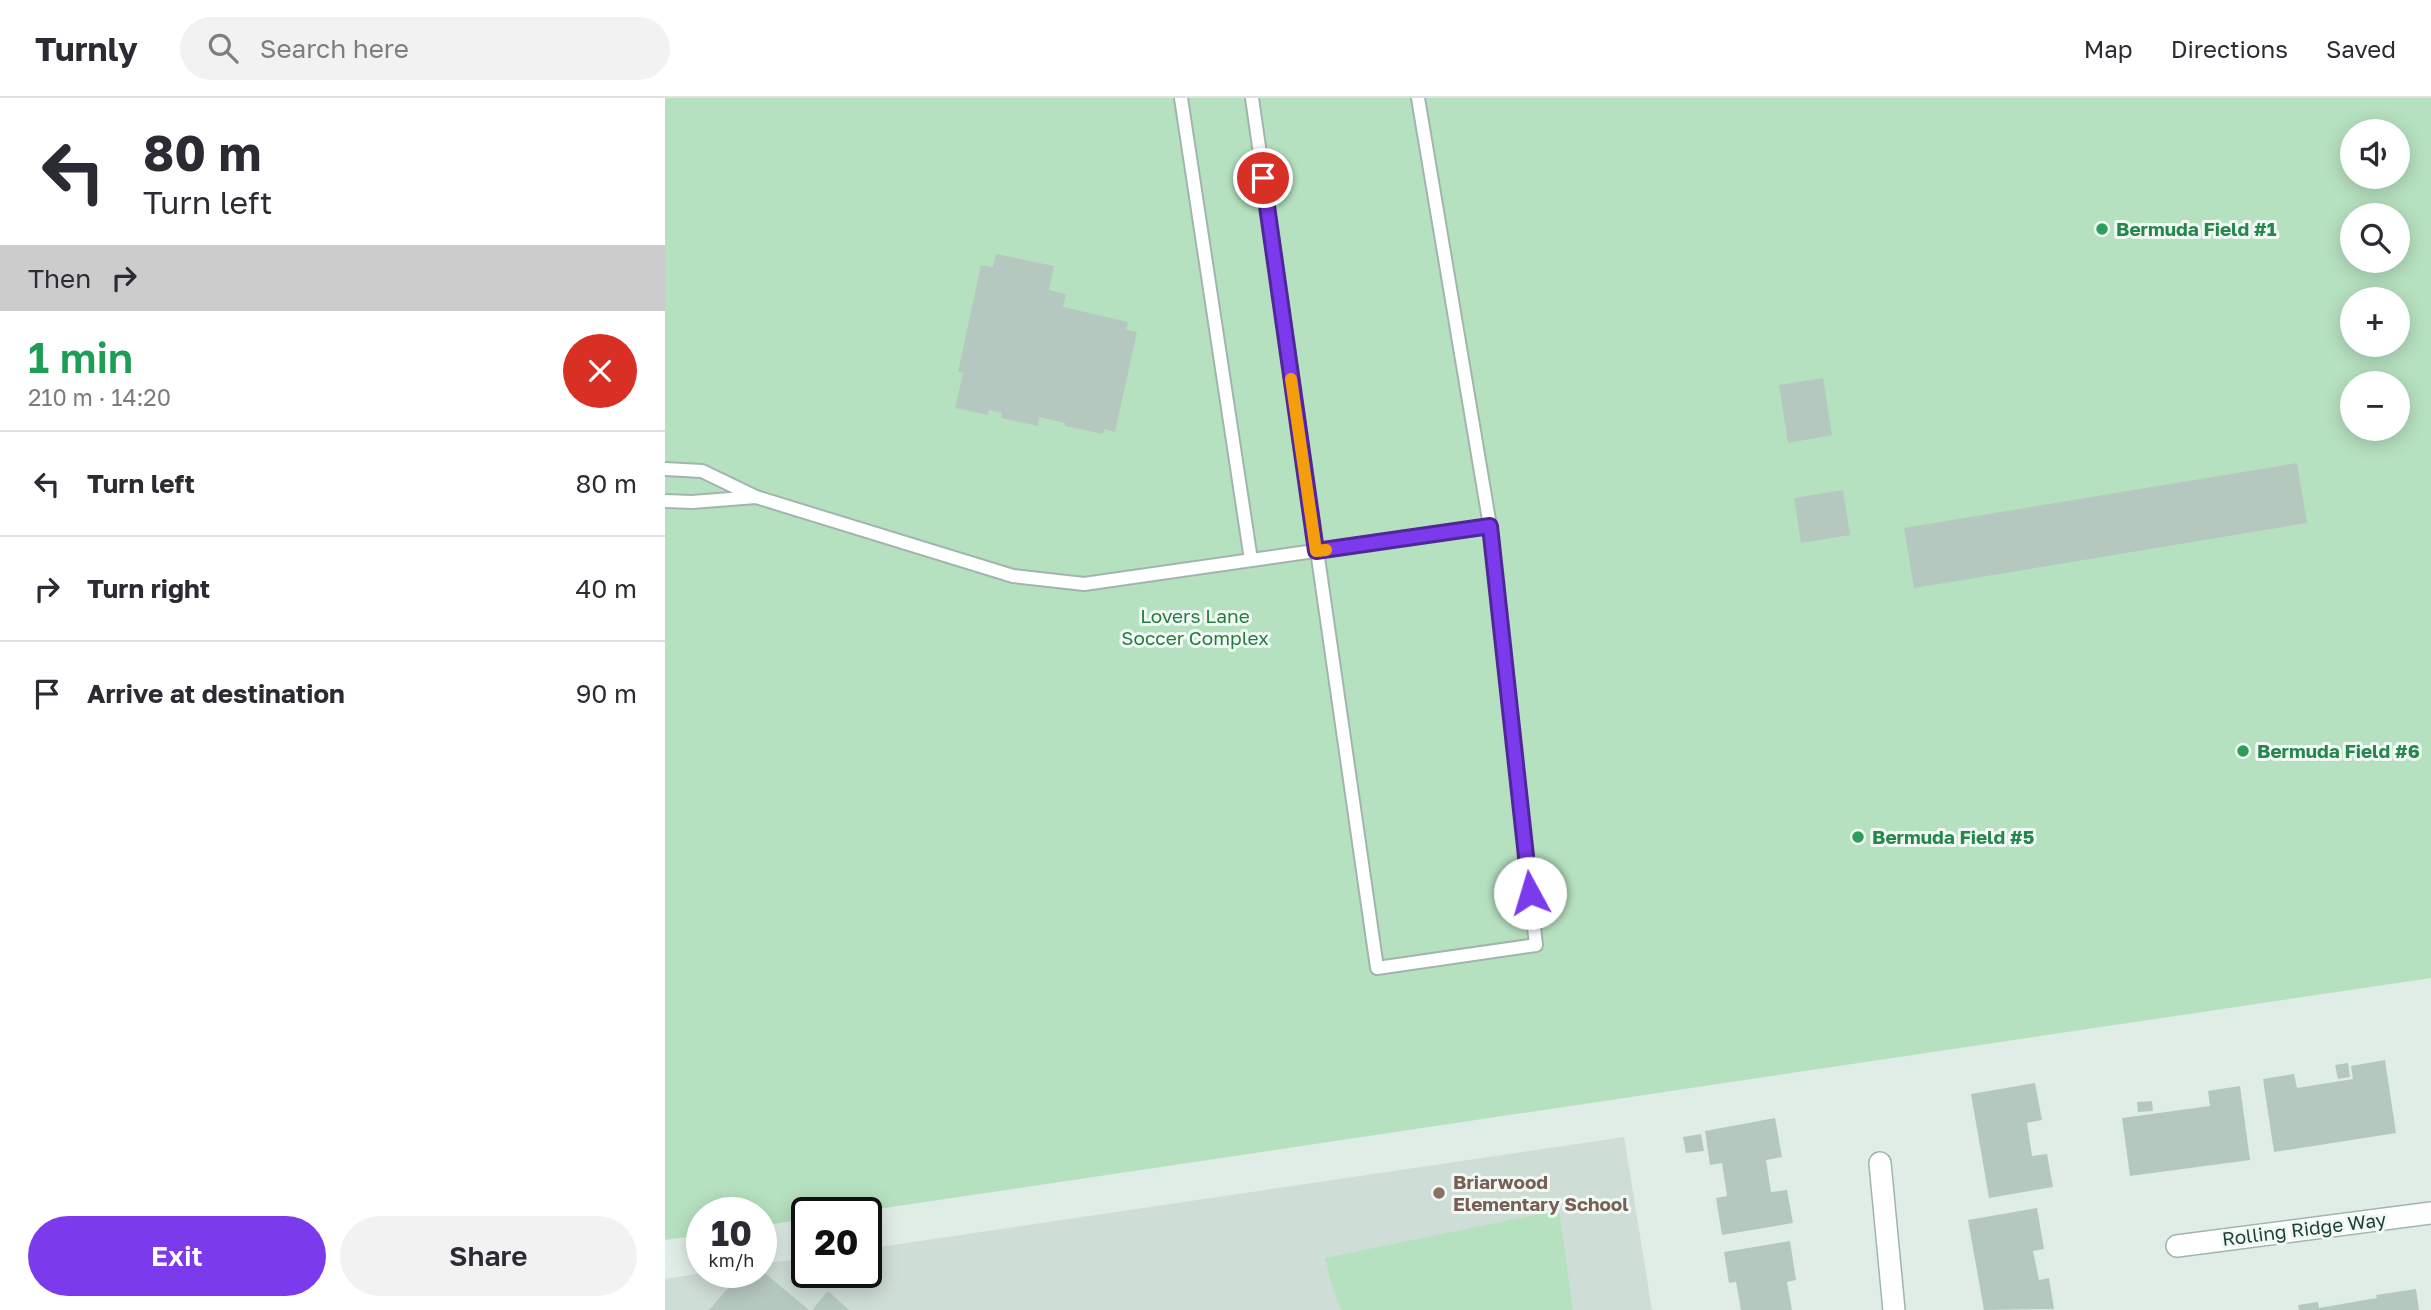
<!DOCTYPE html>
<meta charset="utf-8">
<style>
body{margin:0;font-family:"Golos Text",sans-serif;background:#f2f2f3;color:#2b2b33;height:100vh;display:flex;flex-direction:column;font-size:26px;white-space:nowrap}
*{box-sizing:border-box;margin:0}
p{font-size:23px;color:#7c7c81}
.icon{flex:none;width:38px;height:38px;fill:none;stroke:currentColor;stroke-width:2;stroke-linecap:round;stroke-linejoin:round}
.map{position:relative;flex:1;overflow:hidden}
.side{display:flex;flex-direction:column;background:#fff;width:665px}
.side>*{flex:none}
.guide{background:#fff;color:#2b2b33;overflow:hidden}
.controls{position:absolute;left:1675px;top:21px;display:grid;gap:14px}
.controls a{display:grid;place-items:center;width:70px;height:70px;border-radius:50%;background:#fff;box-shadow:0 4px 18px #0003;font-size:35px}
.speed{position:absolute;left:21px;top:1099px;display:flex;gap:14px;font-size:35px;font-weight:700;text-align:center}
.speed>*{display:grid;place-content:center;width:91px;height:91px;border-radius:50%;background:#fff;box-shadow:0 4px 18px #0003;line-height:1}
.speed small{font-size:18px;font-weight:400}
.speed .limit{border:4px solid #111;border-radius:10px;background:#fff;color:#111}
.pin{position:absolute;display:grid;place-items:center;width:60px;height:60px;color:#fff;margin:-30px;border:4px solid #fff;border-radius:50%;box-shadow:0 2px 7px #0007}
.me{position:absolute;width:77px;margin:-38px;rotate:354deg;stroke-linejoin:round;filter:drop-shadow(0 0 5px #0008)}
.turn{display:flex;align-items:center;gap:24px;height:147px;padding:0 28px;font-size:32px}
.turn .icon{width:91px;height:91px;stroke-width:2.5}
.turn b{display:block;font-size:49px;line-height:60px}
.then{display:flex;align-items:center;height:66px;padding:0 28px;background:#0003;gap:14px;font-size:26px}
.round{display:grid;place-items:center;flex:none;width:74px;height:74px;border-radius:37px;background:#f2f2f3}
.summary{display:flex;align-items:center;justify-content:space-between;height:119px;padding:0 28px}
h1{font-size:42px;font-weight:600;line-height:52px;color:#1e9e55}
.cta{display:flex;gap:14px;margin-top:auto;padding:14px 28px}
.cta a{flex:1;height:80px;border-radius:42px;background:#7c3aed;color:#fff;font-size:28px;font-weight:600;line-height:80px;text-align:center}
.cta a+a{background:#f2f2f3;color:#2b2b33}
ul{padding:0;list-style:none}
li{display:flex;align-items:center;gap:21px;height:105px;padding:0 28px;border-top:2px solid #e1e1e2}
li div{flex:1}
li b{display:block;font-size:26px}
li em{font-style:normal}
header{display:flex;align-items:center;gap:42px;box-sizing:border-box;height:98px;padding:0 35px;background:#fff;border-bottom:2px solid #e1e1e2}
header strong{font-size:33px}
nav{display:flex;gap:38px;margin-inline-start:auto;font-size:24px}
.search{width:490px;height:63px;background:#f2f2f3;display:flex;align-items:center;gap:18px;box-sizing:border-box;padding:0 24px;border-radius:38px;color:#7c7c81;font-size:26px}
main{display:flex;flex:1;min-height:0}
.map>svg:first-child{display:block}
.built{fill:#ceddd5}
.green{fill:#b6e1c0;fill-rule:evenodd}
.building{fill:#b5c8bf}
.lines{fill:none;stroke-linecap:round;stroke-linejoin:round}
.service-casing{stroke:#a2b5ad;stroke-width:16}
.minor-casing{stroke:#a2b5ad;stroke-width:24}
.service{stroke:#fff;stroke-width:12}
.minor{stroke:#fff;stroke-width:21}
.route-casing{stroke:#51269a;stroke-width:18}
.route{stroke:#7c3aed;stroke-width:12}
.slow{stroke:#f59e0b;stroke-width:12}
.leisure-dot{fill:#2e9e5b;stroke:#f1f9f4;stroke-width:2.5}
.education-dot{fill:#8d6e63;stroke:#f1f9f4;stroke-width:2.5}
.labels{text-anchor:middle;stroke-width:6;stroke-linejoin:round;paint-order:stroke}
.leisure-label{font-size:19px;font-weight:bold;fill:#27864d;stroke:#f1f9f4;text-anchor:start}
.park-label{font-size:19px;fill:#247b42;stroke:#f1f9f4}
.education-label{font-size:19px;font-weight:bold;fill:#785e54;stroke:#f1f9f4;text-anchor:start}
.street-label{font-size:19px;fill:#1e3f35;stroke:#f1f9f4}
</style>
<header>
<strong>Turnly</strong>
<div class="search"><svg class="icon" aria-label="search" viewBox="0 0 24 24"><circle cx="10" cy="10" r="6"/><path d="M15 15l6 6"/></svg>Search here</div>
<nav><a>Map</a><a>Directions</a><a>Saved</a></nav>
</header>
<main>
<section class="side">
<div class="guide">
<div class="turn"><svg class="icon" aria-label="left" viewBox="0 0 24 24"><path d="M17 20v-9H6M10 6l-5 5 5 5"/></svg><div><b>80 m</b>Turn left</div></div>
<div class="then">Then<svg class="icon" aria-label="right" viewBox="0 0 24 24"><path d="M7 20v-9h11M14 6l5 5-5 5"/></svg></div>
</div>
<div class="summary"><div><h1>1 min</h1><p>210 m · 14:20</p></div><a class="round" style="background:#d93025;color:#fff"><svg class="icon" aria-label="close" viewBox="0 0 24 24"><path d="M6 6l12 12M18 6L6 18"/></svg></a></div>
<ul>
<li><svg class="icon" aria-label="left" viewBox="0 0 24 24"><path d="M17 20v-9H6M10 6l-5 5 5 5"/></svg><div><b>Turn left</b></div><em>80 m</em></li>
<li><svg class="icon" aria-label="right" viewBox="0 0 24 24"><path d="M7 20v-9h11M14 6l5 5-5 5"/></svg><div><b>Turn right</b></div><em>40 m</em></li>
<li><svg class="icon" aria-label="arrive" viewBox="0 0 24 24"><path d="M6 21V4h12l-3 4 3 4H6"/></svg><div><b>Arrive at destination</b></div><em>90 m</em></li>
</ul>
<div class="cta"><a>Exit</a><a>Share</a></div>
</section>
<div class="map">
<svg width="1766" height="1212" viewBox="0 0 1766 1212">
<rect width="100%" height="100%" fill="#e0ede6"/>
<polygon class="built" points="959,1039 987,1212 0,1212 0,1181 43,1174 96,1174 96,1166 142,1160 142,1174 201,1174 201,1151"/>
<g class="green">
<path d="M0,0H1766V880L186,1115H142V1121L96,1128V1115H37V1137L0,1142ZM1687,33H1732V79H1687ZM1687,117H1732V163H1687ZM1687,201H1732V247H1687ZM1687,285H1732V331H1687Z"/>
<polygon points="894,1112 908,1212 677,1212 667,1189 660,1160"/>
</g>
<g class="building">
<polygon points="331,156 389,168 384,192 401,196 398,209 463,224 461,232 472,234 450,334 439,331 438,336 400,328 400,325 374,319 373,328 336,320 337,315 324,312 323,317 290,310 298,275 293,274 316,167 328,169"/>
<polygon points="1158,280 1167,337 1123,345 1114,287"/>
<polygon points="1632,365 1642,425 1249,490 1239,430"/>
<polygon points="1178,392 1185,437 1136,445 1129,400"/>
<polygon points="1720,962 1731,1035 1609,1054 1598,981 1629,976 1632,990 1688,981 1686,968"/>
<polygon points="1683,965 1685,979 1673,981 1670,967"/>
<polygon points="1370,985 1377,1022 1362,1025 1367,1058 1382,1056 1388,1089 1324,1100 1306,996"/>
<polygon points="1575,988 1585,1062 1465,1078 1457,1020 1545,1008 1543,993"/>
<polygon points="1487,1003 1488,1013 1473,1014 1472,1004"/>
<polygon points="1110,1020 1117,1059 1101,1062 1106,1094 1122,1092 1128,1125 1057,1137 1051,1100 1062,1098 1057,1065 1045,1067 1040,1033"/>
<polygon points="1036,1036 1039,1053 1021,1055 1018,1039"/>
<polygon points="1372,1110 1379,1151 1368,1153 1374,1182 1384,1180 1389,1211 1319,1212 1303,1122"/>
<polygon points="1125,1143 1131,1182 1122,1184 1127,1212 1076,1212 1071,1184 1064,1185 1059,1154"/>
<polygon points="96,1172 144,1212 44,1212 77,1174 96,1174"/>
<polygon points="1751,1191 1754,1212 1634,1212 1633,1207 1653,1204 1654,1210 1712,1200 1711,1197"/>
<polygon points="163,1193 184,1212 147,1212"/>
</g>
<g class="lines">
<defs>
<g id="service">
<polyline points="516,0 586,462"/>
<polyline points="587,0 712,870 871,847 825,428 753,0"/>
<polyline points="0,371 37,373 91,399 27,404 0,403"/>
<polyline points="91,399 348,478 419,486 825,428"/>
</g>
<g id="minor">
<polyline points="1215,1065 1229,1212"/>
<polyline points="1512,1148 1766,1115"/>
</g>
</defs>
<use href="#service" class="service-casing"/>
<use href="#minor" class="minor-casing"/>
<use href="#service" class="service"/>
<use href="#minor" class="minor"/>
</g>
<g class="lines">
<defs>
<polyline id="route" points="598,80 651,453 825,428 865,795"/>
</defs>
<use href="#route" class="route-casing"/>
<use href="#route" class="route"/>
<polyline class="slow" points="626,281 651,453 661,452"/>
</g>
<g class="leisure-dot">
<circle cx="1437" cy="131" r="7"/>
<circle cx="1578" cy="653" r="7"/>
<circle cx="1193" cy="739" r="7"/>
</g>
<circle class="education-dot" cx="774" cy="1095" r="7"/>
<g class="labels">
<g class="leisure-label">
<text x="1451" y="138">Bermuda Field #1</text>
<text x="1592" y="660">Bermuda Field #6</text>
<text x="1207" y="746">Bermuda Field #5</text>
</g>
<g class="park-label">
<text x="530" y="525">Lovers Lane<tspan x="530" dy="22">Soccer Complex</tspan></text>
</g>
<g class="education-label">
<text x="788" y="1091">Briarwood<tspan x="788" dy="22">Elementary School</tspan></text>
</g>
<g class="street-label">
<text transform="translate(1639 1131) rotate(-7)" y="7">Rolling Ridge Way</text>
</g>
</g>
</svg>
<div class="controls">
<a><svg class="icon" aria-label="sound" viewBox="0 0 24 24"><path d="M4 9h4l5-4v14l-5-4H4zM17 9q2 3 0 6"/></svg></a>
<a><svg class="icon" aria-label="search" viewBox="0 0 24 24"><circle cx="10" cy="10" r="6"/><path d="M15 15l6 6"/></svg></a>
<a>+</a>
<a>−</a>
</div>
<div class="speed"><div>10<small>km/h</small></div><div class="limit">20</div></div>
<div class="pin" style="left:598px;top:80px;background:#d93025"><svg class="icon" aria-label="arrive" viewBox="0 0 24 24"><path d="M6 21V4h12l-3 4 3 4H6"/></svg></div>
<svg class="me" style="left:865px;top:795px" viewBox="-20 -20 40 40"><circle r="19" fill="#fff"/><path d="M0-13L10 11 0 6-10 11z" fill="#7c3aed"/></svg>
</div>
</main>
